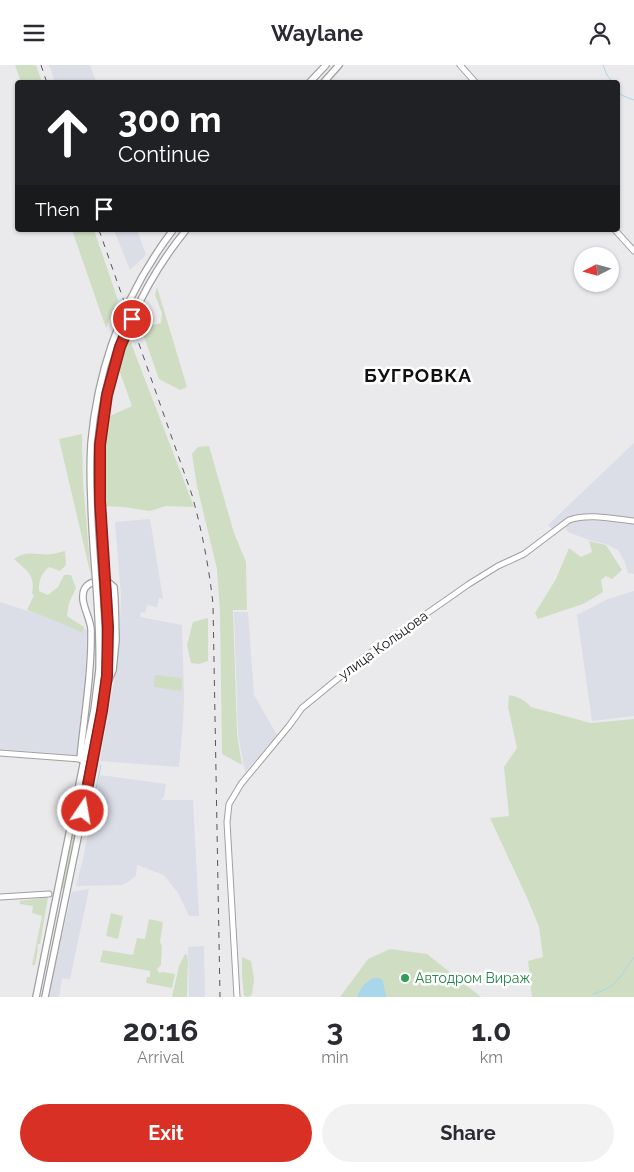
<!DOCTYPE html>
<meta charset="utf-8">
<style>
body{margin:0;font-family:Raleway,sans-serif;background:#f2f2f3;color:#2b2b33;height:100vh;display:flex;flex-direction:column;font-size:19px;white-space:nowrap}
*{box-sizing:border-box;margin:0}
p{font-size:16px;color:#7c7c81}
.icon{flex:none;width:28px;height:28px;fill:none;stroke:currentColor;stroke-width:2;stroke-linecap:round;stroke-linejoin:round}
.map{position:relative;height:932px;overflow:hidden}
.panel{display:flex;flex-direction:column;background:#fff;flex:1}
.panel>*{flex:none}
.banner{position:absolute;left:15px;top:15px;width:605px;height:152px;border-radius:5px;box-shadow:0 1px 4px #0004;background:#202124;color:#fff;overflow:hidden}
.needle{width:32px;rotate:264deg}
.tools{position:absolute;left:574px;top:182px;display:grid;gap:10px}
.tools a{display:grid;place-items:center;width:45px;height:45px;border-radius:50%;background:#fff;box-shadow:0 1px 4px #0004;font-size:25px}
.pin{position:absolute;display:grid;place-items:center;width:42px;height:42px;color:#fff;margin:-21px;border:2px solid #fff;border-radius:50%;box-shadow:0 1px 5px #0007}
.me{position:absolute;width:55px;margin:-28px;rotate:12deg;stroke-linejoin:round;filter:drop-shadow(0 0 4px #0008)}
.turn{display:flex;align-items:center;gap:18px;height:105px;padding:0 20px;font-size:22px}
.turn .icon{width:65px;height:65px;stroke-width:2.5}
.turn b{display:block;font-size:35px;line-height:42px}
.then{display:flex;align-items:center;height:48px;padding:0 20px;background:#0003;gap:10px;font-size:19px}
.eta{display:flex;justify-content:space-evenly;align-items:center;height:85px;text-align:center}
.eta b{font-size:30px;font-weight:700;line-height:35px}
.primary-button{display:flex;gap:10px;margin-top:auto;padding:10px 20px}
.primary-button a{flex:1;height:58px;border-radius:30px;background:#d93025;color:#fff;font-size:20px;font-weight:700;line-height:58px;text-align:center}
.primary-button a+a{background:#f2f2f3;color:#2b2b33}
header{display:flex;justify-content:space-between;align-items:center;height:65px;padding:0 20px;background:#fff;font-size:22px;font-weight:700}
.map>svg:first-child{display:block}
.built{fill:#dbdde7}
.green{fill:#cfdec2}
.water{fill:#a8d6ea}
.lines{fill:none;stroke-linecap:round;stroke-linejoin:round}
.stream{stroke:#a8d6ea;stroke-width:1}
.secondary-casing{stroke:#a0a0a3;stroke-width:7}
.primary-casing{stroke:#a0a0a3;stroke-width:8}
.secondary{stroke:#fff;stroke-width:5}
.primary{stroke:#fff;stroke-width:5.5}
.rail{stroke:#565657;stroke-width:1;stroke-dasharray:6 6;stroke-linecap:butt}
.primary-bridge-casing{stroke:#a0a0a3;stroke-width:8;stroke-linecap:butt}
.primary-bridge{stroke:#fff;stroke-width:5.5}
.route-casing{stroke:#8d1f18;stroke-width:12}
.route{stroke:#d93025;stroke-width:9}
.leisure-dot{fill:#2e9e5b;stroke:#fff;stroke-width:2}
.labels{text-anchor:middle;stroke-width:5;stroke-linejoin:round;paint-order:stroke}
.street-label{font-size:14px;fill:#111112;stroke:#fff}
.leisure-label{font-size:14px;fill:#27864d;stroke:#fff;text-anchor:start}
.district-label{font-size:19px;font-weight:bold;letter-spacing:1px;fill:#111112;stroke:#fff}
</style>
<header><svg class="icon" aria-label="menu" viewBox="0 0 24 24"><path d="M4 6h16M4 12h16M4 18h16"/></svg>Waylane<svg class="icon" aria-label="person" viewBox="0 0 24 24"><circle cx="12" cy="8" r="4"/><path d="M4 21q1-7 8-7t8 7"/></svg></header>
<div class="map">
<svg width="634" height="932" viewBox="0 0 634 932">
<rect width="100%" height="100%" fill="#eaeaed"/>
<g class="built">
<polygon points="49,0 90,0 96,17 55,17"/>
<polygon points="114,165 137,165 146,190 130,205"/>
<polygon points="634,378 634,453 599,450 576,450 568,454 554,465 548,460"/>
<polygon points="150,454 163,534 159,533 157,542 147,540 145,548 141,547 140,552 182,560 184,632 183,657 179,702 100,696 119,589 121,530 115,457"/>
<polygon points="577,454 634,459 634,509 628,508 624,495 618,485 606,479 589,475 568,467 565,461 569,457"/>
<polygon points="634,526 634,651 592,656 577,550 608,534"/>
<polygon points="0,537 87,565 85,619 78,690 0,684"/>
<polygon points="234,547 248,547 254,630 277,670 245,707 238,669"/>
<polygon points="100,710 166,719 164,732 161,735 193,735 199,851 189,851 178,828 164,810 137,800 136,811 128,817 122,820 76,821 83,794"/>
<polygon points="89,824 70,914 62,913 59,932 48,932 72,827"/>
<polygon points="204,881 205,932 189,932 188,882"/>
</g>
<g class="green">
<polygon points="15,0 36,0 42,17 21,17"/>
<polygon points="72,165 94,165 118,235 106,263"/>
<polygon points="157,222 187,322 180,325 159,314 141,263 161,258 162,248 155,230"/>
<polygon points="129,273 194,442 166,441 150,446 123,442 104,441 105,360 110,351 132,341 118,302"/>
<polygon points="82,369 83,417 91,511 59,374"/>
<polygon points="209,381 234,468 246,497 247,545 233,545 237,669 242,700 222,689 220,548 217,504 197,421 192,389 198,382"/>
<polygon points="589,476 606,480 622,505 612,514 606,511 601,515 603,527 583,539 538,554 535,548 556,514 569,483 581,492 592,487"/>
<path d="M65,486L66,500L60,506L49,502C42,508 38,516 39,526L48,530L58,522L64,510H71L76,523L69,538L67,551L84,562L83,568L61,558L27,545L34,530L32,529C36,510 26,505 14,494C28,484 38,491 53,489C57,488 61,487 65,486Z"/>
<polygon points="208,553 208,596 199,599 191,598 187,580 193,557"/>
<polygon points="156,610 181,613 182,615 182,624 180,626 155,622 154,621 155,611"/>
<path d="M509,630C518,632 524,634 531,642L591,658L634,654V932H532L528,896L543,892L539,862L528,835L490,753L509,751L504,702L517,683L508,642Z"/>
<polygon points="96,648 98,649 88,709 64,824 61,823 85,708"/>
<polygon points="48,832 40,879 38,879 37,883 38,884 35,900 32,900 42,851 32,848 33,841 20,839 20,836"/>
<polygon points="111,848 123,851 118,874 106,871"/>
<polygon points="149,854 163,857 160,877 162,881 161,900 157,904 159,908 162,907 175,909 172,923 146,918 147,912 150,912 150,906 100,897 103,885 133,890 137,873 145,874"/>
<polygon points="390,884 427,889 481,932 340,932 368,894"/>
<polygon points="185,889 187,890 188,896 187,932 172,932 179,901"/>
<polygon points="242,892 251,896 254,914 252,930 248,932 244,931 242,911"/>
</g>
<path class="water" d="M373,913H379L383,916L386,932H357C360,923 365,918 373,913Z"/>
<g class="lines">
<g class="stream">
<polyline points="603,0 607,10 613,18"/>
<polyline points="618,26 621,30 634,35"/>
<polyline points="90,752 101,700"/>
<path d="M593,929C601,926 612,923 617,916C624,908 628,900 634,892"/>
</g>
<defs>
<g id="secondary">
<polyline points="460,0 476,18"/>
<polyline points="615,165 634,186"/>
<polyline points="0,688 80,694"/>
<polyline points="0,832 49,829"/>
<path d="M237,932L227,757L229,739L241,719L289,661L302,643L363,593L469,519L498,501L524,489L569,455C589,448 613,454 634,456"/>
</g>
<g id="primary">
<polyline points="309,18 326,0"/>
<polyline points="323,18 339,0"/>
<path d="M84,695L80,694C84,651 92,608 91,564C90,551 78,535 85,523C90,516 98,516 106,515L114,522L115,535L116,575L113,605L108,617"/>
<polyline points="36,932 84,695 94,645 99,605"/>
<polyline points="45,932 90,714 102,646 107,605"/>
</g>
</defs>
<use href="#secondary" class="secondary-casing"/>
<use href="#primary" class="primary-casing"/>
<use href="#secondary" class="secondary"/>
<use href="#primary" class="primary"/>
<g class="rail">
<polyline points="41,0 47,18"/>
<path d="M99,165L192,430C202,466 209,502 213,539L220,932"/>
</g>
<defs>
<g id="primary-bridge">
<path d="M99,605C101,548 92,492 91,435C90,416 90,396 91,378C98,300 126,227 173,165"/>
<path d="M107,605C109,530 96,455 100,380C101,372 103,363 104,354C113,285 142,219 186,165"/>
</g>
</defs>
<use href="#primary-bridge" class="primary-bridge-casing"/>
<use href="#primary-bridge" class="primary-bridge"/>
</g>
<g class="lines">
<defs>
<polyline id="route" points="83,746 102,646 107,611 108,562 100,436 100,380 107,330 120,282 132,254"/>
</defs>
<use href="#route" class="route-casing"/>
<use href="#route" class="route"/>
</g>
<circle class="leisure-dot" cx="405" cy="913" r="5"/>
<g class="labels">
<g class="street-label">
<text transform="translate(383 580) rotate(-36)" y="5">улица Кольцова</text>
</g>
<g class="leisure-label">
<text x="415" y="918">Автодром Вираж</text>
</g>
<g class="district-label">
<text x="418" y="317">БУГРОВКА</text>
</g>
</g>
</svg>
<div class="tools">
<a><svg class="needle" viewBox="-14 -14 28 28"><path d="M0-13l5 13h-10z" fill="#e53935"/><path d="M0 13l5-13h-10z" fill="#7c7c81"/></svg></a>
</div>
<div class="pin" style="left:132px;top:254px;background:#d93025"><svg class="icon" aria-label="arrive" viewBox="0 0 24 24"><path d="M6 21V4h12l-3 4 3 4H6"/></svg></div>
<svg class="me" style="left:83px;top:746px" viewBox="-20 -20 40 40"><circle r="17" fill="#d93025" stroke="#fff" stroke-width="3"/><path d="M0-11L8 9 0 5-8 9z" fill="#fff"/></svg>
<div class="banner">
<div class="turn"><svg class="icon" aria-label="ahead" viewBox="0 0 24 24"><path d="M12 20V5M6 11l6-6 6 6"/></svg><div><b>300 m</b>Continue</div></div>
<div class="then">Then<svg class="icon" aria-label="arrive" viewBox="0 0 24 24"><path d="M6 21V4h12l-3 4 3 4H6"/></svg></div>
</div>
</div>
<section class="panel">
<div class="eta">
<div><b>20:16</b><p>Arrival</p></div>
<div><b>3</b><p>min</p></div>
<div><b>1.0</b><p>km</p></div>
</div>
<div class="primary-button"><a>Exit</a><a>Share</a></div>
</section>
